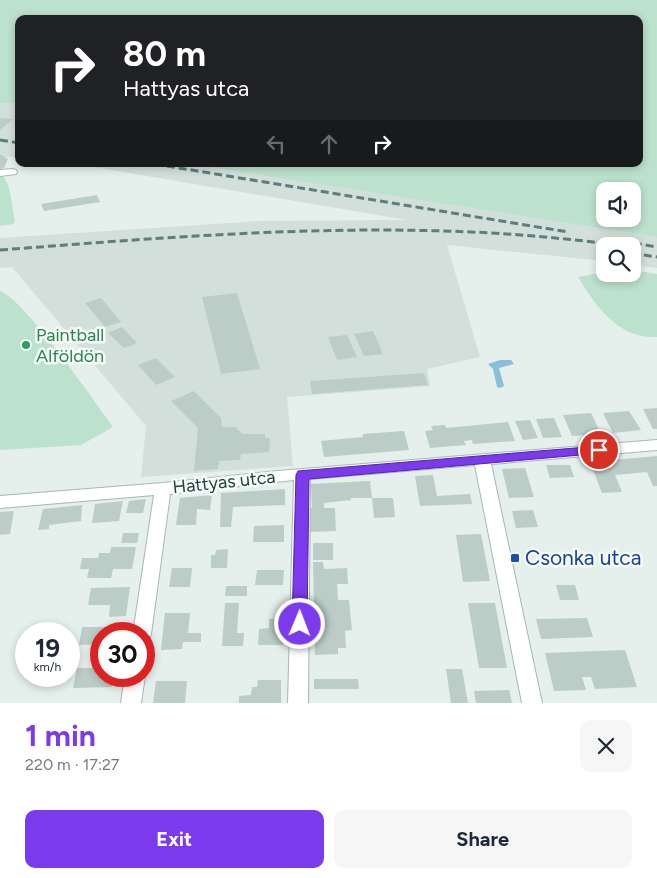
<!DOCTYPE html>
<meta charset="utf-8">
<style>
body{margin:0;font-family:Figtree,sans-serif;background:#f6f6f7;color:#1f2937;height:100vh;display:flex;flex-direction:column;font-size:19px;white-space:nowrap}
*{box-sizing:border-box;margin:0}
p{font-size:16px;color:#747a83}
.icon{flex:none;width:28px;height:28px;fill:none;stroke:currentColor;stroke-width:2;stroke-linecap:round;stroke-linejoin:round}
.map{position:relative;height:703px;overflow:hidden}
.details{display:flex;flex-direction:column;background:#fff;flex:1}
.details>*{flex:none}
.banner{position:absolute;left:15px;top:15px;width:628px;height:152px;border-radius:10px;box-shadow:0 2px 8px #0003;background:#202124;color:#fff;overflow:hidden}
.controls{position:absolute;left:596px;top:182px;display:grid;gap:10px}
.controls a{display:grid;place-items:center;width:45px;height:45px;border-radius:10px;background:#fff;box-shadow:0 2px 8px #0003;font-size:25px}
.speed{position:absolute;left:15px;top:622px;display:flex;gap:10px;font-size:25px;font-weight:700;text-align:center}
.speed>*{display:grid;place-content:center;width:65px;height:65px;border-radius:50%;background:#fff;box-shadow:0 2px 8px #0003;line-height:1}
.speed small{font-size:12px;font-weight:400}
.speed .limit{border:8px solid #d22;background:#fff;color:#111}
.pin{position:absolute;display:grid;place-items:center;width:42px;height:42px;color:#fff;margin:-21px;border:2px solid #fff;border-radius:50%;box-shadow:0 1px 5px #0007}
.me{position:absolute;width:55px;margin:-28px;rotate:1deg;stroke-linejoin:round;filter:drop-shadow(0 0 4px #0008)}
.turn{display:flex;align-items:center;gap:18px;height:105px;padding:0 25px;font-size:22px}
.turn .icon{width:65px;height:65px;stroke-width:2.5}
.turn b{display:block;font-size:35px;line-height:42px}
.lanes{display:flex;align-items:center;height:48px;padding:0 25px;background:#0003;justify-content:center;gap:25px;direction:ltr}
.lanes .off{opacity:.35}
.round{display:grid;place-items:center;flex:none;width:52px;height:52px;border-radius:10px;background:#f6f6f7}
.head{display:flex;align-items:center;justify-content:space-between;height:85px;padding:0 25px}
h1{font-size:30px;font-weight:700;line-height:38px;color:#7c3aed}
.button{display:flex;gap:10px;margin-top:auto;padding:10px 25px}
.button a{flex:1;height:58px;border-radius:10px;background:#7c3aed;color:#fff;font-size:20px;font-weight:700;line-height:58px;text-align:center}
.button a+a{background:#f6f6f7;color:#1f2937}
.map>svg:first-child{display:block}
.built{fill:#d3dfdb}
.green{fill:#bce1cc;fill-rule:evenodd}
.water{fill:#89bfd7}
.building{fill:#bccdc8}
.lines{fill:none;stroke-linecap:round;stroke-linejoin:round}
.street-casing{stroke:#a7b8b5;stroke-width:2}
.street{fill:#fff;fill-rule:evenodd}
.rail{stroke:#5d7e7a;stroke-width:3;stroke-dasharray:8 4;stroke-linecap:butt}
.route{fill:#7c3aed;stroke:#51269a}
.leisure-dot{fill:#2e9e5b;stroke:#f6fbf9;stroke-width:2}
.transit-dot{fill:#1a4fb4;stroke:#f6fbf9;stroke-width:2}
.labels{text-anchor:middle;stroke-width:5;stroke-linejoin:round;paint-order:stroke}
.leisure-label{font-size:18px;fill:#27864d;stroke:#f6fbf9;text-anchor:start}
.street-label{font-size:18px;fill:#22423f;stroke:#f6fbf9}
.near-transit-label{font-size:21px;fill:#164399;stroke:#f6fbf9;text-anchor:start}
</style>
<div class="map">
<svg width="657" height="703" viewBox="0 0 657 703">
<rect width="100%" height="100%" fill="#e5efec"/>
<g class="built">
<polygon points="0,103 19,104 19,157 0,157"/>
<polygon points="76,164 188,164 657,237 657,268 633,265 632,246 605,246 605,261 447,245 480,357 427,369 430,386 287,397 293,466 141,477 146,426 12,267 0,268 0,238 259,221 407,220"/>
</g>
<g class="green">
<path d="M0,0H657V237L188,164H639V19H19V104L0,103ZM605,191H632V219H605Z"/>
<polygon points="0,177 4,177 9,188 15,221 13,224 0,226"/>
<path d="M633,270L657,274V337C618,339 596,306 578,277L605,272V274H632Z"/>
<path d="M0,291C25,300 94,401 113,427L81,445L0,450Z"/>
</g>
<polygon class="water" points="500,360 511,360 514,364 499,368 504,386 500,388 497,387 493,369 488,364"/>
<g class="building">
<polygon points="0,118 13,119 0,130"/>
<polygon points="0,154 8,159 4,168 0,169"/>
<polygon points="97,195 100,202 44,211 41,204"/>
<polygon points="237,293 260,369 221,374 202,297"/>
<polygon points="101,298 121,322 105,327 85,303"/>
<polygon points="122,327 137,343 124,348 108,333"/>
<polygon points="373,331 383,354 364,356 354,334"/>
<polygon points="347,335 357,357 337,360 328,337"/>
<polygon points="156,358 175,377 156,385 138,365"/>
<polygon points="424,373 428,385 312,394 310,381"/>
<polygon points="194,391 221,418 222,427 236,427 242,434 265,434 265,438 270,438 269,452 241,454 240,460 219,461 218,469 194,471 198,428 171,401"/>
<polygon points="657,408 657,429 653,429 643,409"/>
<polygon points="629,411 641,430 613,433 603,413"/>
<polygon points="591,413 601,434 572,436 563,415"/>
<polygon points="554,418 562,437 543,438 536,419"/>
<polygon points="530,420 538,438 523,440 515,421"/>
<polygon points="508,422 515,441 473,444 472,440 464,441 466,445 430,448 425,431 433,430 431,426 445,425 446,428"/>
<polygon points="404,431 409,450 324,457 321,441 363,437 363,434"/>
<polygon points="657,456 657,486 653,486 647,472 615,475 622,492 602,493 590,462"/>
<polygon points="546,465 570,465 574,477 550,478"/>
<polygon points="525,468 534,497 509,498 502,469"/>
<polygon points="433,475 437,496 470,494 472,504 420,506 415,476"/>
<polygon points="370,481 372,498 351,498 351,500 324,503 324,508 335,508 336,531 310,532 308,508 312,508 311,484"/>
<polygon points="285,489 285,505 233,507 231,527 220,527 221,493"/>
<polygon points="212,495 210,510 197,509 196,525 176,525 180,498"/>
<polygon points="372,498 393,498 395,517 374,518"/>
<polygon points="146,499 143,513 126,513 129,501"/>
<polygon points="123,501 119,521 92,523 95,504"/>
<polygon points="82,505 81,521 49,525 49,529 38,530 43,509"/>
<polygon points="533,510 538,527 516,528 512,511"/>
<polygon points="14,511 10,534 0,535 0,512"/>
<polygon points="284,525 284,542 253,542 254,526"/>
<polygon points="123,533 139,533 137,543 121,543"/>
<polygon points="481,534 490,581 463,582 456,535"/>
<rect x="313" y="543" width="20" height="17"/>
<polygon points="111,547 136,547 132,569 113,569 111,578 87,578 89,569 80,569 82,558 98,558 99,553 110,553"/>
<polygon points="228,549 227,568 211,568 211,555 215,555 216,550"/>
<polygon points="313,562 323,562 324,569 347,568 348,584 337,584 338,600 349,600 352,630 345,631 346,648 338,648 338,654 315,655"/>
<polygon points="172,568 192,568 190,587 169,587"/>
<polygon points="257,570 284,570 283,585 255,585"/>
<polygon points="556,585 575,585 579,600 560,600"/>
<polygon points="226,586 247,586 247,596 225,596"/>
<polygon points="130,587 126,616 109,617 110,605 88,605 91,588"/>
<polygon points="225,603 239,603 237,633 244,633 243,646 222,646"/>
<polygon points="468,603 495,603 507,668 479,668"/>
<polygon points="165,613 190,613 188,633 201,633 201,642 183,642 182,649 161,650"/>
<polygon points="587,618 593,637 541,639 536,619"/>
<polygon points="269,619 283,619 283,645 258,645 259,629 269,628"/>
<polygon points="82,627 125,627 124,634 101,634 101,644 79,645"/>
<polygon points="625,650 637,687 595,689 591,677 582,677 586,690 554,691 545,653"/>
<polygon points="77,668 101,668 101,676 114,676 112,687 73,688"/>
<polygon points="446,669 462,669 468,703 451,703"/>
<polygon points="314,679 358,679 359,689 314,689"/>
<polygon points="258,680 281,680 281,703 239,703 239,696 251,695 252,687 257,687"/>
<polygon points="156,681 187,681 185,703 153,703"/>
<polygon points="509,690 512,703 476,703 474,691"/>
</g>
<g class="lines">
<defs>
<g id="street">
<polygon points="12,169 16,170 17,172 16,174 0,176 0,170"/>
<polygon points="657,440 657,450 491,464 542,703 522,703 475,465 310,479 308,703 288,703 294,480 170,494 151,634 149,639 144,641 144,634 133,634 154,495 0,508 0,496 163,483 278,471"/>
<polygon points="144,674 145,676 141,703 121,703 125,676 144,676"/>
</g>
</defs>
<use href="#street" class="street-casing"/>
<use href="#street" class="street"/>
<g class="rail">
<polyline points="0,140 19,143"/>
<polyline points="155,164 568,232"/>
<polyline points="622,241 657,247"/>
<path d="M0,250C157,238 314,225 471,232C524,234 576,240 629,246"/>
<polyline points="632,253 657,257"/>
</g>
</g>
<polygon class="route" points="599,446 603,447 605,450 603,453 309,479 307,624 305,629 300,630 294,629 292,624 296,475 298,471"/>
<circle class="leisure-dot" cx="26" cy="345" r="5"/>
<rect class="transit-dot" x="510" y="553" width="10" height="10" rx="2.5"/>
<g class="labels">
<g class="leisure-label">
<text x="36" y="341">Paintball<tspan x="36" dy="21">Alföldön</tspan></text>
</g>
<g class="street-label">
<text transform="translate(224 482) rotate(-6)" y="6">Hattyas utca</text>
</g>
<g class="near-transit-label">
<text x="525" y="565">Csonka utca</text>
</g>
</g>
</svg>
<div class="controls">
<a><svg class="icon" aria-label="sound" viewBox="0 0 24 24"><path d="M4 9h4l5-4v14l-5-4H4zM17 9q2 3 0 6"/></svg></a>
<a><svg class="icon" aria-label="search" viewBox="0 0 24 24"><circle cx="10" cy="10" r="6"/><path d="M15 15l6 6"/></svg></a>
</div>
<div class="speed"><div>19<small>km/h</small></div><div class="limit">30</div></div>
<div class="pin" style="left:599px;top:450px;background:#d93025"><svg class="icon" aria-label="arrive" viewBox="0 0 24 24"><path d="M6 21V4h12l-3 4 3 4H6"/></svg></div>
<svg class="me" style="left:300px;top:624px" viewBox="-20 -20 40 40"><circle r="17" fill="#7c3aed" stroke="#fff" stroke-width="3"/><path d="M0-11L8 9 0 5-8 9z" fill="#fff"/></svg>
<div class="banner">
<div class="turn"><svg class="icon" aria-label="right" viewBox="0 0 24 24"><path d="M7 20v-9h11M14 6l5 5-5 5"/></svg><div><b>80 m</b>Hattyas utca</div></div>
<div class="lanes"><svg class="icon off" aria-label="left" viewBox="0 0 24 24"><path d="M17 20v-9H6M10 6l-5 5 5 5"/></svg><svg class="icon off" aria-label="ahead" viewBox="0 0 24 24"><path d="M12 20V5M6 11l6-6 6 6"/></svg><svg class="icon" aria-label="right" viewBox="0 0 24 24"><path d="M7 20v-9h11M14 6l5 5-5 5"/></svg></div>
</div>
</div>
<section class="details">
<div class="head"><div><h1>1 min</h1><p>220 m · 17:27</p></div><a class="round"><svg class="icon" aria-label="close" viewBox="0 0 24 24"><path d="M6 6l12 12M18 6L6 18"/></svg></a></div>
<div class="button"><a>Exit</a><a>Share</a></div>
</section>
